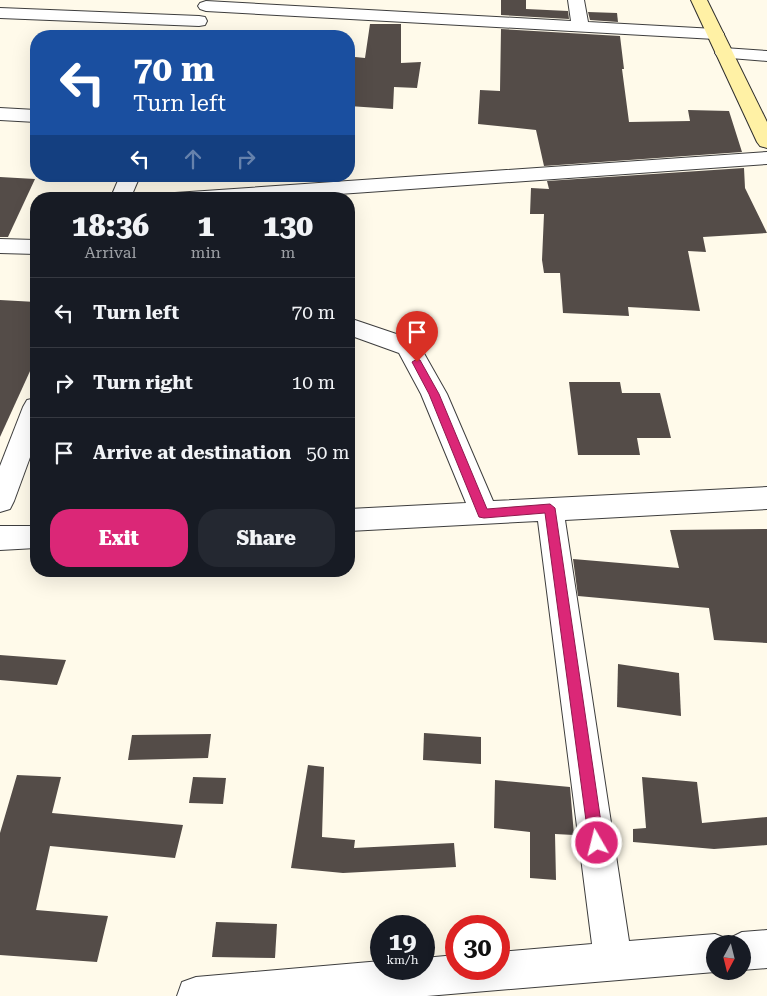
<!DOCTYPE html>
<style>
body{margin:0;font-family:"Roboto Serif",serif;background:#242831;color:#f1f3f6;height:100vh;display:flex;flex-direction:column;font-size:19px;white-space:nowrap}
*{box-sizing:border-box;margin:0}
p{font-size:16px;color:#9ea1a6}
.icon{flex:none;width:28px;height:28px;fill:none;stroke:currentColor;stroke-width:2;stroke-linecap:round;stroke-linejoin:round}
.map{position:relative;flex:1;overflow:hidden}
.sheet{position:absolute;left:30px;top:192px;width:325px;height:385px;display:flex;flex-direction:column;background:#171b24;border-radius:20px;box-shadow:0 5px 20px #0002}
.sheet>*{flex:none}
.banner{position:absolute;left:30px;top:30px;width:325px;height:152px;border-radius:20px;box-shadow:0 5px 20px #0002;background:#1a4fa0;color:#fff;overflow:hidden}
.needle{width:32px;rotate:187deg}
.buttons{position:absolute;left:706px;top:935px;display:grid;gap:10px}
.buttons a{display:grid;place-items:center;width:45px;height:45px;border-radius:50%;background:#171b24;box-shadow:0 5px 20px #0002;font-size:25px}
.speed{position:absolute;left:370px;top:915px;display:flex;gap:10px;font-size:25px;font-weight:700;text-align:center}
.speed>*{display:grid;place-content:center;width:65px;height:65px;border-radius:50%;background:#171b24;box-shadow:0 5px 20px #0002;line-height:1}
.speed small{font-size:12px;font-weight:400}
.speed .limit{border:8px solid #d22;background:#fff;color:#111}
.pin{position:absolute;display:grid;place-items:center;width:42px;height:42px;color:#fff;margin:-51px -21px;border-radius:50% 50% 50% 0;rotate:-45deg;box-shadow:0 0 5px #0007}
.pin .icon{rotate:45deg}
.me{position:absolute;width:55px;margin:-28px;rotate:352deg;stroke-linejoin:round;filter:drop-shadow(0 0 4px #0008)}
.turn{display:flex;align-items:center;gap:18px;height:105px;padding:0 20px;font-size:22px}
.turn .icon{width:65px;height:65px;stroke-width:2.5}
.turn b{display:block;font-size:35px;line-height:42px}
.lanes{display:flex;align-items:center;height:48px;padding:0 20px;background:#0003;justify-content:center;gap:25px;direction:ltr}
.lanes .off{opacity:.35}
.eta{display:flex;justify-content:space-evenly;align-items:center;height:85px;text-align:center}
.eta b{font-size:30px;font-weight:800;line-height:35px}
.button{display:flex;gap:10px;margin-top:auto;padding:10px 20px}
.button a{flex:1;height:58px;border-radius:20px;background:#db2777;color:#fff;font-size:20px;font-weight:800;line-height:58px;text-align:center}
.button a+a{background:#242831;color:#f1f3f6}
ul{padding:0;list-style:none}
li{display:flex;align-items:center;gap:15px;height:70px;padding:0 20px;border-top:1px solid #363941}
li div{flex:1}
li b{display:block;font-size:19px}
li em{font-style:normal}
.map>svg:first-child{display:block}
.building{fill:#544c48}
.lines{fill:none;stroke-linecap:round;stroke-linejoin:round}
.street-casing{stroke:#3e3e3e;stroke-width:2}
.secondary-casing{stroke:#2d2d2d;stroke-width:2}
.street{fill:#fff;fill-rule:evenodd}
.secondary{fill:#fff1a5;fill-rule:evenodd}
.route{fill:#db2777;stroke:#8e194d}
</style>
<div class="map">
<svg width="767" height="996" viewBox="0 0 767 996">
<rect width="100%" height="100%" fill="#fffaea"/>
<g class="building">
<polygon points="501,0 526,0 526,9 568,11 569,19 501,15"/>
<polygon points="588,12 617,13 618,22 590,20"/>
<polygon points="370,24 401,24 401,63 421,62 417,88 394,87 393,109 349,106 349,63 353,63 355,57 365,58"/>
<polygon points="501,29 620,36 624,69 622,69 629,122 690,121 688,110 729,111 742,152 544,166 536,130 478,124 480,90 500,91"/>
<polygon points="744,168 745,188 767,233 703,237 706,252 688,251 700,311 628,307 629,316 563,313 560,273 544,273 542,260 544,214 530,214 531,188 549,189 547,181"/>
<polygon points="0,177 35,179 8,237 0,237"/>
<polygon points="0,300 36,302 36,358 0,437"/>
<polygon points="569,382 620,382 622,393 660,393 671,438 637,438 640,455 578,455"/>
<polygon points="767,529 767,643 714,640 709,608 578,596 573,559 679,568 670,530"/>
<polygon points="0,655 66,660 57,685 0,680"/>
<polygon points="618,664 679,673 681,716 617,707"/>
<polygon points="424,733 481,737 481,764 423,760"/>
<polygon points="211,734 208,758 128,760 132,735"/>
<polygon points="308,765 324,767 322,837 355,840 354,848 454,843 456,867 343,873 291,868"/>
<polygon points="17,775 61,777 52,813 183,825 175,858 50,846 36,910 108,916 97,962 0,955 0,833"/>
<polygon points="193,777 226,778 223,804 189,803"/>
<polygon points="642,777 697,782 702,823 767,817 767,845 714,849 633,842 633,829 646,828"/>
<polygon points="495,780 570,787 574,835 555,834 556,880 530,878 530,832 494,828"/>
<polygon points="216,922 277,924 275,958 212,957"/>
</g>
<g class="lines">
<defs>
<g id="street">
<polygon points="568,0 584,0 588,22 715,29 721,30 724,34 721,38 715,39 206,11 200,9 198,6 200,3 206,1 571,21"/>
<polygon points="0,8 199,16 205,17 207,21 205,25 199,26 0,18"/>
<polygon points="724,48 767,51 767,61 718,57 715,53 718,49"/>
<polygon points="0,108 36,110 36,122 0,120"/>
<polygon points="767,152 767,164 268,199 165,199 168,195 175,193"/>
<polygon points="120,176 140,176 130,199 110,199"/>
<polygon points="0,239 36,240 36,254 0,253"/>
<polygon points="349,318 417,341 447,394 493,501 767,487 767,509 565,520 629,941 715,934 728,939 742,932 767,930 767,968 742,970 742,944 715,944 715,972 427,996 177,996 182,982 196,977 381,961 381,969 424,969 424,958 456,955 456,969 499,969 499,952 592,944 538,521 349,531 349,509 466,503 421,394 399,353 349,335"/>
<polygon points="36,398 36,441 14,501 10,509 0,512 0,466 23,407 27,400"/>
<polygon points="0,526 36,526 36,548 0,550"/>
</g>
<polygon id="secondary" points="691,0 707,0 767,122 767,148 760,146 757,142"/>
</defs>
<use href="#street" class="street-casing"/>
<use href="#secondary" class="secondary-casing"/>
<use href="#street" class="street"/>
<use href="#secondary" class="secondary"/>
</g>
<polygon class="route" points="417,359 420,360 439,394 487,509 550,504 555,508 604,843 602,848 597,850 592,848 589,843 545,513 484,518 479,517 429,394 412,362"/>
</svg>
<div class="buttons">
<a><svg class="needle" viewBox="-14 -14 28 28"><path d="M0-13l5 13h-10z" fill="#e53935"/><path d="M0 13l5-13h-10z" fill="#9ea1a6"/></svg></a>
</div>
<div class="speed"><div>19<small>km/h</small></div><div class="limit">30</div></div>
<div class="pin" style="left:417px;top:362px;background:#d93025"><svg class="icon" aria-label="arrive" viewBox="0 0 24 24"><path d="M6 21V4h12l-3 4 3 4H6"/></svg></div>
<svg class="me" style="left:597px;top:843px" viewBox="-20 -20 40 40"><circle r="17" fill="#db2777" stroke="#fff" stroke-width="3"/><path d="M0-11L8 9 0 5-8 9z" fill="#fff"/></svg>
<div class="banner">
<div class="turn"><svg class="icon" aria-label="left" viewBox="0 0 24 24"><path d="M17 20v-9H6M10 6l-5 5 5 5"/></svg><div><b>70 m</b>Turn left</div></div>
<div class="lanes"><svg class="icon" aria-label="left" viewBox="0 0 24 24"><path d="M17 20v-9H6M10 6l-5 5 5 5"/></svg><svg class="icon off" aria-label="ahead" viewBox="0 0 24 24"><path d="M12 20V5M6 11l6-6 6 6"/></svg><svg class="icon off" aria-label="right" viewBox="0 0 24 24"><path d="M7 20v-9h11M14 6l5 5-5 5"/></svg></div>
</div>
<section class="sheet">
<div class="eta">
<div><b>18:36</b><p>Arrival</p></div>
<div><b>1</b><p>min</p></div>
<div><b>130</b><p>m</p></div>
</div>
<ul>
<li><svg class="icon" aria-label="left" viewBox="0 0 24 24"><path d="M17 20v-9H6M10 6l-5 5 5 5"/></svg><div><b>Turn left</b></div><em>70 m</em></li>
<li><svg class="icon" aria-label="right" viewBox="0 0 24 24"><path d="M7 20v-9h11M14 6l5 5-5 5"/></svg><div><b>Turn right</b></div><em>10 m</em></li>
<li><svg class="icon" aria-label="arrive" viewBox="0 0 24 24"><path d="M6 21V4h12l-3 4 3 4H6"/></svg><div><b>Arrive at destination</b></div><em>50 m</em></li>
</ul>
<div class="button"><a>Exit</a><a>Share</a></div>
</section>
</div>
